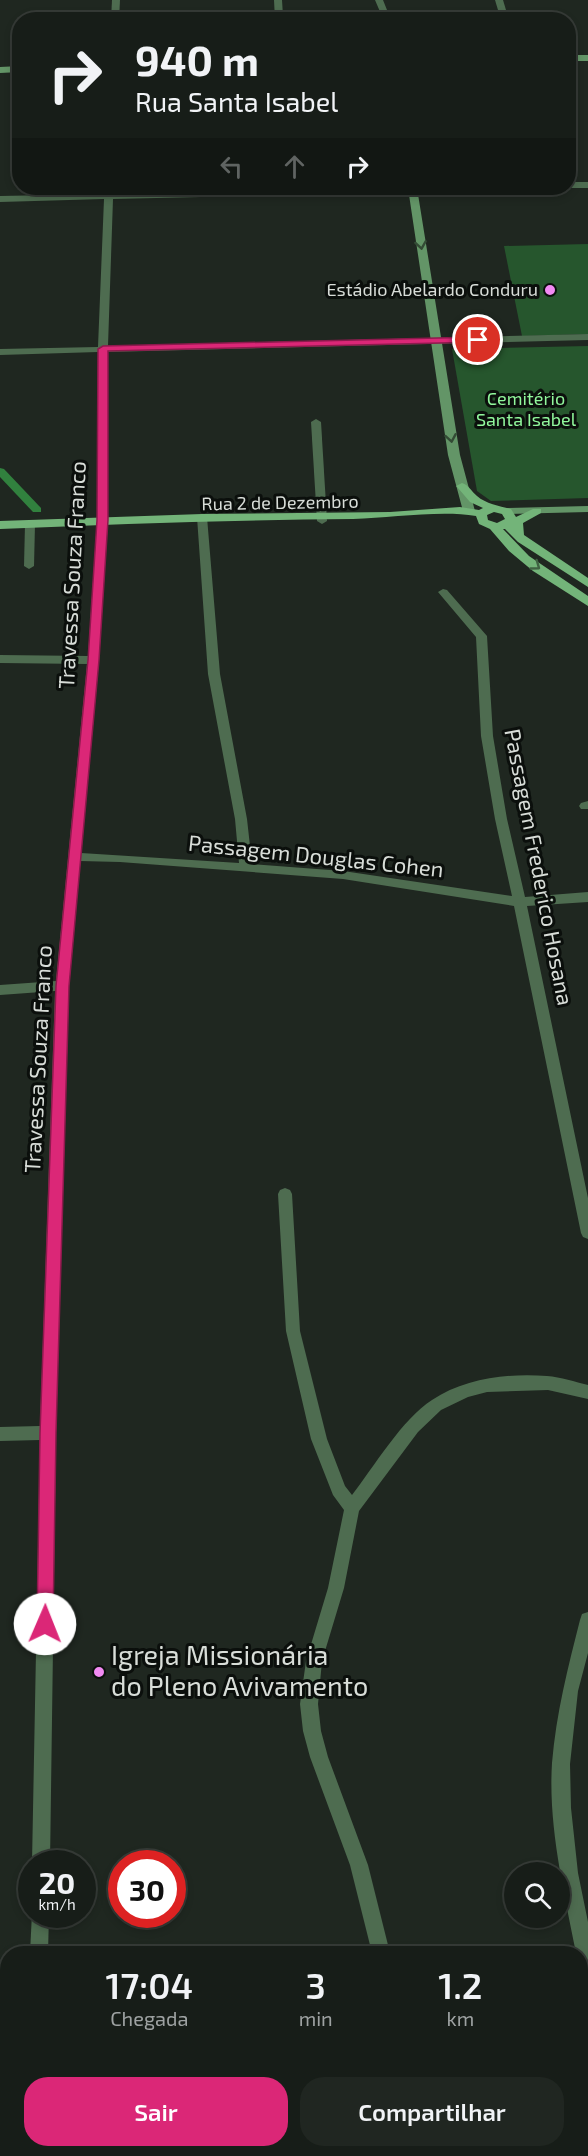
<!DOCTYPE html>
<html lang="pt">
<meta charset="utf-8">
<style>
body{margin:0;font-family:"Exo 2",sans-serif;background:#202621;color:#f1f3f6;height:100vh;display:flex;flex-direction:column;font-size:22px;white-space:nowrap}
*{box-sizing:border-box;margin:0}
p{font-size:20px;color:#9ea2a2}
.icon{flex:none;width:33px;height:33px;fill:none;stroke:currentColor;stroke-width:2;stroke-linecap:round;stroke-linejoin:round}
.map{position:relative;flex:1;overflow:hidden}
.side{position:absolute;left:0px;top:1946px;width:588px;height:212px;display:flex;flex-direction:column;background:#171d18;border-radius:24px 24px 0 0;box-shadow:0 3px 9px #0003,0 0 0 2px #363b37}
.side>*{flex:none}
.hud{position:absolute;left:12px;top:12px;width:564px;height:183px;border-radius:24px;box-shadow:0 3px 9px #0003,0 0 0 2px #363b37;background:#171d18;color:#f1f3f6;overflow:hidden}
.tools{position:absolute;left:504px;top:1862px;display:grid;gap:12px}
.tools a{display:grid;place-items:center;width:66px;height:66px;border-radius:50%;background:#171d18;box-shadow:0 3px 9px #0003,0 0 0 2px #363b37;font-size:30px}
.speed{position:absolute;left:18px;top:1850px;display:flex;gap:12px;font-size:30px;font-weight:700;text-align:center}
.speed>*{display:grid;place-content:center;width:78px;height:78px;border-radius:50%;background:#171d18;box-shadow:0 3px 9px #0003,0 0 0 2px #363b37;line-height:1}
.speed small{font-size:15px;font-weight:400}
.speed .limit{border:9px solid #d22;background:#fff;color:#111}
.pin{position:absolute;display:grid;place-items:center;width:51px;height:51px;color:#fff;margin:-26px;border:3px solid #fff;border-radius:50%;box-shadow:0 2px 6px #0007}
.me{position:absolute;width:66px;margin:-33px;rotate:1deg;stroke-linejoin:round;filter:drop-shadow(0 0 4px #0008)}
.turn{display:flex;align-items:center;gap:21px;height:126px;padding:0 24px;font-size:27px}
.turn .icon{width:78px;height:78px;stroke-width:2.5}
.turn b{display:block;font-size:42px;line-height:51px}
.lanes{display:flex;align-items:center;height:57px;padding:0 24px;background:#0003;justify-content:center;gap:30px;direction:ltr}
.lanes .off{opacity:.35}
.eta{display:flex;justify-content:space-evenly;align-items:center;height:102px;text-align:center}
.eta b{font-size:36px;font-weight:600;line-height:42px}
.primary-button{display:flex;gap:12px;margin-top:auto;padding:12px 24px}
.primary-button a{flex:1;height:69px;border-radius:24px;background:#db2777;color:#fff;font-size:24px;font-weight:600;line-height:69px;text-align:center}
.primary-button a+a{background:#202621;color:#f1f3f6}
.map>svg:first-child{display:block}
.green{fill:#26562d}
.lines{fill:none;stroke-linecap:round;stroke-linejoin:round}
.canal{fill:#31813e;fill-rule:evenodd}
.street{fill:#4e6c50;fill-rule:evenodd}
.secondary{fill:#639567;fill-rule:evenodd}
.primary{fill:#73b479;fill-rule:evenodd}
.oneway{stroke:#334b35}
.oneway2{stroke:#3f6242}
.route{fill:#db2777;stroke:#8e194d;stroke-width:1.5}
.poi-dot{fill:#f28af3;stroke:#0b0f0c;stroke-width:2}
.labels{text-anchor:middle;stroke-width:6;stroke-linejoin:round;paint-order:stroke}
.far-poi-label{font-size:18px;fill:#d8ddd8;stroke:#0b0f0c;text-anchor:end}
.far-park-label{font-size:18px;fill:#91f79c;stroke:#0b0f0c}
.far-street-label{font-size:18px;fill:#d8ddd8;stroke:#0b0f0c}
.street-label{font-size:22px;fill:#d8ddd8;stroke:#0b0f0c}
.near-poi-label{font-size:27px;fill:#d8ddd8;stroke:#0b0f0c;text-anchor:start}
</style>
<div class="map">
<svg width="588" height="2156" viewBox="0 0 588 2156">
<rect width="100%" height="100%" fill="#1f2720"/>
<g class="green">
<polygon points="588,244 588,334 522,336 504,246"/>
<polygon points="588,346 588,498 491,501 477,491 452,349"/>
</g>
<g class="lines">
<polygon class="canal" points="0,468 4,469 41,508 41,512 33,512 0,477"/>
<g class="street">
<polygon points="112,0 120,0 119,20 111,20"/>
<polygon points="274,0 282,0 283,16 381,14 375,0 383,0 391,20 275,20"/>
<polygon points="495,0 503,0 509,20 501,20"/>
<rect x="568" y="182" width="20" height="6"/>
<polygon points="105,188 113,188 113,194 379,188 470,188 466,191 113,199 108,346 588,334 588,340 108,352 107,520 99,660 81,853 239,863 235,819 208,674 197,517 202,514 207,517 220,674 247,819 252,864 343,871 512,896 495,819 481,736 476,637 438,592 443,589 447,590 487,636 493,736 507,819 525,897 588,892 588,902 527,906 588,1198 588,1239 583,1237 581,1233 514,906 343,879 120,862 80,861 68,986 56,1433 50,1863 32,1863 40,1440 0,1441 0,1427 40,1426 55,991 0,995 0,985 56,981 87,664 0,663 0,655 88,656 97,520 98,352 0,355 0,349 98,347 104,199 0,202 0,196 105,194"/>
<polygon points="316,419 321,422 327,521 322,524 317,521 311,422"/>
<polygon points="30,521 35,524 34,566 29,569 24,566 25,524"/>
<polygon points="588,801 588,809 581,809 579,806 581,803"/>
<path d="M285,1188L290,1190L292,1194L300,1331L327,1439L345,1486L352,1495C373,1468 403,1418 432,1400C465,1378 509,1373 547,1376C561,1377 575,1382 588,1385V1399L548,1390L487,1392L468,1397L441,1410L418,1432L359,1511L344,1588L322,1661L318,1704L321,1731L328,1757L368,1865L390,1953H372L350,1865L310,1757L303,1731L300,1704L306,1661L328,1588L344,1510L333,1495L311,1439L286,1331L278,1194L280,1190Z"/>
<path d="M588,1612V1653L578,1691L570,1764L571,1808L578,1873L588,1922V1976L580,1971V1953H576C564,1891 548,1827 552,1763C556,1714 568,1667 580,1620L582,1614Z"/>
<polygon points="32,1913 49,1914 48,1953 30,1953"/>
<polygon points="113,2150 133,2150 134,2156 114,2156"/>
</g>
<g class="secondary">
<rect x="568" y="55" width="20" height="6"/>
<polygon points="20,66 20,72 0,73 0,67"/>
<polygon points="408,188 417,188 460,455 475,511 469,514 463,511 448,455"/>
<polygon points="588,506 588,512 507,514 501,511 507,508"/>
<rect x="580" y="1992" width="8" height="20"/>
<polygon points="8,2060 8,2082 0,2083 0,2061"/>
</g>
<path class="primary" d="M462,483C469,485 471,491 477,496C486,504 500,506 511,509L516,517L533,509H541V513L523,523L524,535L588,578V587L518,542L505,529H503L529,556L588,596V606L533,571L509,551L490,529L479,524L476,516C440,510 391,518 353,519C235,520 118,524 0,529V521L202,514L390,512L460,507L479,510L483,508L470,502L458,488L456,486ZM494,512L502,514L505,519L497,523L488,520L487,515Z"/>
</g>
<defs><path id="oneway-chevron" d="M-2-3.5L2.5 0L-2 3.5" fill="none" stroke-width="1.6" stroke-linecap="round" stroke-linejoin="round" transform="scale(1.5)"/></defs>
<g class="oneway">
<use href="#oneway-chevron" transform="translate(421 245) rotate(81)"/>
<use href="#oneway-chevron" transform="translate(451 438) rotate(80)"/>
</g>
<use class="oneway2" href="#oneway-chevron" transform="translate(536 566) rotate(36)"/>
<polygon class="route" points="478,337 482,338 482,342 108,351 108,520 99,660 69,986 56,1433 53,1624 51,1630 45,1632 39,1630 37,1624 40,1433 56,986 88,660 97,520 98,349 103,346"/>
<g class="poi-dot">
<circle cx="550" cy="290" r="6"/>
<circle cx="99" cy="1672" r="6"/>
</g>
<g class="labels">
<g class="far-poi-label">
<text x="538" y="296">Estádio Abelardo Conduru</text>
</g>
<g class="far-park-label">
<text x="526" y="405">Cemitério<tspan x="526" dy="21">Santa Isabel</tspan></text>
</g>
<g class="far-street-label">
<text transform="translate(280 503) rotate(-1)" y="6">Rua 2 de Dezembro</text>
</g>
<g class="street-label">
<text transform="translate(72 575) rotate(-87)" y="8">Travessa Souza Franco</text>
<text transform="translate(316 856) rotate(6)" y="8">Passagem Douglas Cohen</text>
<text transform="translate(539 867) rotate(79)" y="8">Passagem Frederico Hosana</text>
<text transform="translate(38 1059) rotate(-87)" y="8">Travessa Souza Franco</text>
</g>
<g class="near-poi-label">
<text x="111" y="1665">Igreja Missionária<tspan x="111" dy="31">do Pleno Avivamento</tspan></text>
</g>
</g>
</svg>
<div class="tools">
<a><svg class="icon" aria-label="search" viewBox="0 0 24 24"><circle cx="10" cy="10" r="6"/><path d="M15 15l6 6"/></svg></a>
</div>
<div class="speed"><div>20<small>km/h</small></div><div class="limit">30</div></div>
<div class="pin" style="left:478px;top:340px;background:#d93025"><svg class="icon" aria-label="arrive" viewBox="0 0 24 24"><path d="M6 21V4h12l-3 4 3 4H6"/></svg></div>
<svg class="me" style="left:45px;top:1624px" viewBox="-20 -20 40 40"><circle r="19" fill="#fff"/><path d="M0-13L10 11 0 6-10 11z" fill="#db2777"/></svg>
<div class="hud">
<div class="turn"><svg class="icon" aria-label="right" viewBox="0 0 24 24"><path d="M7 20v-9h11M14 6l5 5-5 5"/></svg><div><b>940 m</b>Rua Santa Isabel</div></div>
<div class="lanes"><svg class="icon off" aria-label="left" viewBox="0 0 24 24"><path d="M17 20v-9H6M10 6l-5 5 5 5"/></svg><svg class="icon off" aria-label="ahead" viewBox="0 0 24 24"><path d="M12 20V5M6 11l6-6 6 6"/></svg><svg class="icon" aria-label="right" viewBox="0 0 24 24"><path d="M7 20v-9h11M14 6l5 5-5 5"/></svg></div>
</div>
<section class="side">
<div class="eta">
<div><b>17:04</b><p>Chegada</p></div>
<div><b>3</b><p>min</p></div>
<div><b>1.2</b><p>km</p></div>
</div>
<div class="primary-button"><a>Sair</a><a>Compartilhar</a></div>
</section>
</div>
